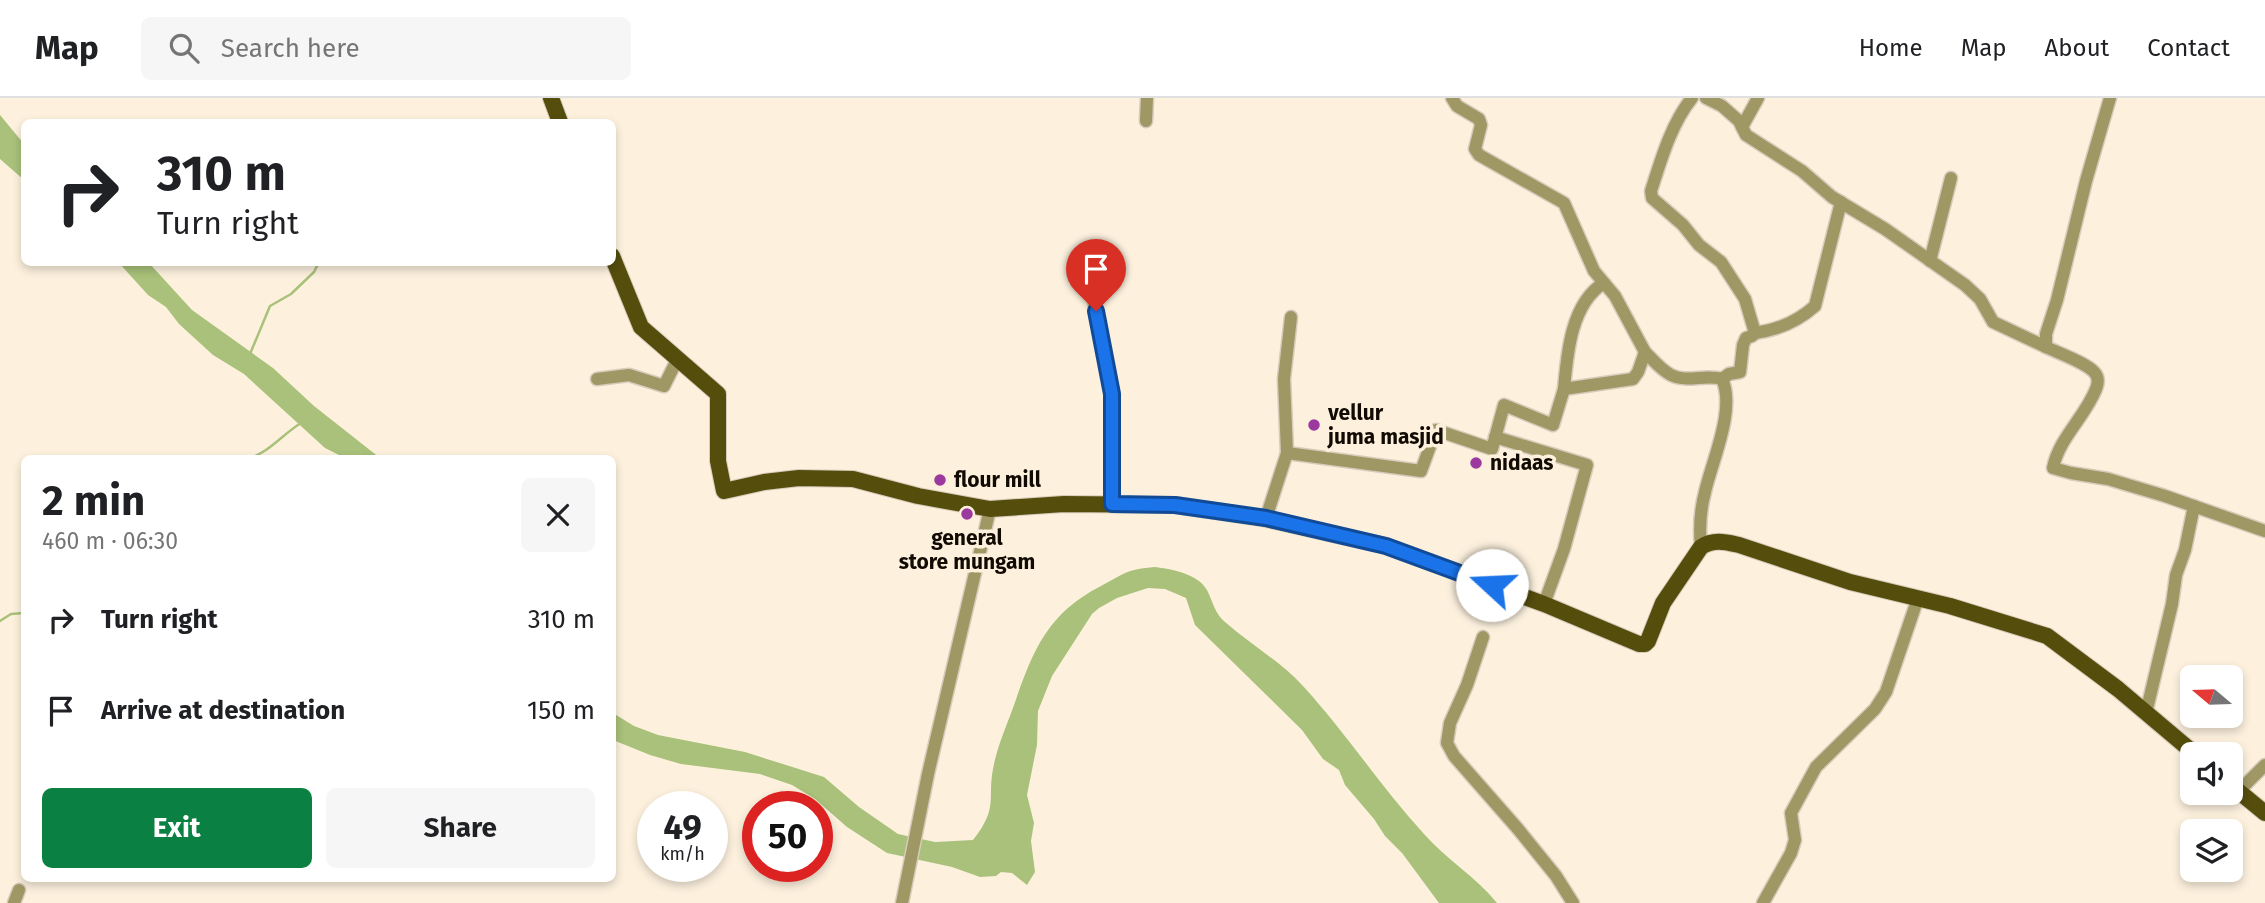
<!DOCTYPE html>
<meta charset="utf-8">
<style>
body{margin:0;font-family:"Fira Sans",sans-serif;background:#f6f6f6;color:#202124;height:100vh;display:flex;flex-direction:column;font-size:26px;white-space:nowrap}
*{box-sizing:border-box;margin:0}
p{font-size:23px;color:#757577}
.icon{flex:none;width:38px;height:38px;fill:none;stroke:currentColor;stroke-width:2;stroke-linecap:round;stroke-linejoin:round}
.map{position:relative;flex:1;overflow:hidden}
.sheet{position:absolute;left:21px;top:357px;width:595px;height:427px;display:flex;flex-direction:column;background:#fff;border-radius:10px;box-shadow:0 4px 10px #0003}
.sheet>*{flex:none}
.guide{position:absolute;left:21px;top:21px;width:595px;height:147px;border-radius:10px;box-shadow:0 4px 10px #0003;background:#fff;color:#202124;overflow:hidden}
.needle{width:46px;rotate:289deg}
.tools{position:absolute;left:2180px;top:567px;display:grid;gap:14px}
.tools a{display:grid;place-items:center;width:63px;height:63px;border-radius:10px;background:#fff;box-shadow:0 4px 10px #0003;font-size:35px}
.speed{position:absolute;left:637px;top:693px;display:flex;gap:14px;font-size:35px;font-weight:700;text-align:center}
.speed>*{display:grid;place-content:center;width:91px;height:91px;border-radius:50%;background:#fff;box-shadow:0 4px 10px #0003;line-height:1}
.speed small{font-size:18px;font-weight:400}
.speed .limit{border:10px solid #d22;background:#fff;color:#111}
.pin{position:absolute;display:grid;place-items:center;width:60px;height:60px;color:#fff;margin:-72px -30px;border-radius:50% 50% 50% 0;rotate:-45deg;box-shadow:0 0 7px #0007}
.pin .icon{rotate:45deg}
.me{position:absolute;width:77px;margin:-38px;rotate:290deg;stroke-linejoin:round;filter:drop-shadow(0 0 5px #0008)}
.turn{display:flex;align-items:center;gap:24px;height:147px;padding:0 21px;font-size:32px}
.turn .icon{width:91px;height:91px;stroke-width:2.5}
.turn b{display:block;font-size:49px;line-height:60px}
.round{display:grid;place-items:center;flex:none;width:74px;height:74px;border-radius:10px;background:#f6f6f6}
.head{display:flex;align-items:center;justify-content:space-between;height:119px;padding:0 21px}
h1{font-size:42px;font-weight:700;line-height:52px}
.primary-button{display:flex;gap:14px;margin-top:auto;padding:14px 21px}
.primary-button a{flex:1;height:80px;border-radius:10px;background:#0b8043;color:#fff;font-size:28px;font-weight:700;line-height:80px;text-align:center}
.primary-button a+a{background:#f6f6f6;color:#202124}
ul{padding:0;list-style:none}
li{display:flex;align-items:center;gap:21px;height:91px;padding:0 21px}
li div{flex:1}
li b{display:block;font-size:26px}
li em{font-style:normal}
header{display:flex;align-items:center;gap:42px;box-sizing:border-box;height:98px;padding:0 35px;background:#fff;border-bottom:2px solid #e0e0e0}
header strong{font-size:33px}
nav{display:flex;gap:38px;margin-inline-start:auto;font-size:24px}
.search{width:490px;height:63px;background:#f6f6f6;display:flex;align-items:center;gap:18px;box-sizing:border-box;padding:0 24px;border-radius:10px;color:#757577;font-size:26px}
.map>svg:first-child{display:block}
.water{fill:#a9c17a}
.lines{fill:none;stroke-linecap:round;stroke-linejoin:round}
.stream{stroke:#a9c17a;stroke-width:2.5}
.minor-casing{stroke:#d7ccbb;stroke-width:15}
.major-casing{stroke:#d7ccbb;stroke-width:18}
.minor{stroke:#9f9864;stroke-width:12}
.major{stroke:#554d0c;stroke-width:16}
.route-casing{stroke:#114b97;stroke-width:18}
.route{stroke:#1a73e8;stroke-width:12}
.poi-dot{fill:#9c399f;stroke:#fdf1de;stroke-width:2.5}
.labels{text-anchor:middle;stroke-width:7;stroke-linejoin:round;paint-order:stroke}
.poi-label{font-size:21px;font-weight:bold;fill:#120b03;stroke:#fdf1de;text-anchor:start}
</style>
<header>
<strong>Map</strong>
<div class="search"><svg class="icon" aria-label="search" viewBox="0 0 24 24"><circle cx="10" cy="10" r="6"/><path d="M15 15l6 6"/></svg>Search here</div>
<nav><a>Home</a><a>Map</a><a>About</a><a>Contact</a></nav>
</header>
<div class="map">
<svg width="2265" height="805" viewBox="0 0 2265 805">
<rect width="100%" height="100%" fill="#fdf1de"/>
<g class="water">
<polygon points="0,17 24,46 24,82 0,61"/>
<polygon points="119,165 149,165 192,212 273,270 314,308 380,360 345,360 325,350 244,276 213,257 179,226 166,209 148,197"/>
<path d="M1155,469C1172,471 1198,476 1207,492C1213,504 1215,516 1225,524C1250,546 1280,563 1303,588C1346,635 1381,689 1424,736C1446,761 1476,779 1497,805H1439L1402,755L1385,738L1374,721L1345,687L1339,672L1323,661L1302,632L1195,527L1186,500L1165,491L1148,490L1117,500L1099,510L1092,516L1052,578L1038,613L1037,647L1027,697L1034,725L1031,743L1035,774L1027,787L1012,775L1001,774L996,778L980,779L952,769L887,755L847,729L815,701L792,687L760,676L681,666L650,657L613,642V615L634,628L658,637L745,654L824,679L859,709L898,736L935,744L973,742C1000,708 986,701 994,666C998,647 1006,629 1013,610C1032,555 1046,516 1101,488C1124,476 1126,471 1155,469Z"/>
</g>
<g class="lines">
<g class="stream">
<polyline points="250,256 270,208 291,196 314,174 319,164"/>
<path d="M250,360C269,354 283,336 301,325"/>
<polyline points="0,523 11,516 24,515"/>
</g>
<defs>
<g id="minor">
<polyline points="1452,0 1457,8 1479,21 1481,27 1475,51 1479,57 1564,105 1594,173 1615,198 1645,254"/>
<path d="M1692,0C1671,26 1661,62 1651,93L1652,100L1683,127L1699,147L1721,164L1745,201L1755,235L1752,238L1746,240L1743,247L1740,274L1729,276L1722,281"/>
<polyline points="1706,0 1722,8 1739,23 1746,37 1802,73 1832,99 1885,131 1965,187 1980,201 1993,224 2046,249"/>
<path d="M2110,0L2086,83L2057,202L2046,236V249C2058,255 2087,265 2095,275C2099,280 2098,286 2096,291C2085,319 2059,340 2053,370L2071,375L2108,381L2165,398L2265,433"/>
<polyline points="1146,23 1147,0"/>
<polyline points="1742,29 1758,0"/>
<polyline points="1930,163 1951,80"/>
<polyline points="1091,187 1112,296 1112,406"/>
<path d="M1755,235C1778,232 1797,224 1815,208L1841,104"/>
<polyline points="597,281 629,277 664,288 677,262"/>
<path d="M1564,291C1567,256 1571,205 1604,185"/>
<polyline points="1495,339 1587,367 1564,451 1544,506"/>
<polyline points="1287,355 1284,281 1291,219"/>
<path d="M1266,420L1287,355L1421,373L1436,332L1492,351L1504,307L1553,327L1564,291L1633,281L1638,274L1645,254C1653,262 1661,272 1671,277C1686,285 1706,276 1722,281C1736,311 1712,363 1705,394C1700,413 1699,430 1701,449"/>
<polyline points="1483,539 1467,587 1450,625 1447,645 1454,658 1518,731 1556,778 1573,805"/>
<polyline points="2146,615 2172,506 2176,477 2185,452 2194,408"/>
<polyline points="2238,694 2265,667"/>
<polyline points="14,805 19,792"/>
<polyline points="902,805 928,676 990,411"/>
<polyline points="1763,805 1791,755 1795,742 1791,715 1816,669 1875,611 1886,594 1918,500"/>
</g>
<g id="major">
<polyline points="551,0 560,24"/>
<path d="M612,158L641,229L718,296V363L724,393L764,384L799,380L853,381L918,398L990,411L1064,406L1175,407L1262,420L1386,448L1544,506L1639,546H1645L1648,543L1663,505L1701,449C1714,441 1725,444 1739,447L1850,484L1950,508L2047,538L2118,591L2195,656"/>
<polyline points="2231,687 2265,715"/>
</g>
</defs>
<use href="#minor" class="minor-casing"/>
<use href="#major" class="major-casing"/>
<use href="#minor" class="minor"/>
<use href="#major" class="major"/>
</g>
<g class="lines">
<defs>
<polyline id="route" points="1096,213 1112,296 1112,406 1175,407 1266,420 1386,448 1492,487"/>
</defs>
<use href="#route" class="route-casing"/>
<use href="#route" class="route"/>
</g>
<g class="poi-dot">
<circle cx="1314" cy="327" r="7"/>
<circle cx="1476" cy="365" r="7"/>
<circle cx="940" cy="382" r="7"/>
<circle cx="967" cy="416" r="7"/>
</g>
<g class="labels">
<g class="poi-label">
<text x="1328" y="322">vellur<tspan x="1328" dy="24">juma masjid</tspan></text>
<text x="1490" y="372">nidaas</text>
<text x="954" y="389">flour mill</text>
<text x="967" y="447" text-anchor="middle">general<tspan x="967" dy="24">store mungam</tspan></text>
</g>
</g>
</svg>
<div class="tools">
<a><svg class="needle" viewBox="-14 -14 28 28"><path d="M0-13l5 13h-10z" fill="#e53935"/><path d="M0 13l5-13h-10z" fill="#757577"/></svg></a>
<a><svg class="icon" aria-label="sound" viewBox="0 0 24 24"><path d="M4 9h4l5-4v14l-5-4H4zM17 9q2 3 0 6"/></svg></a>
<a><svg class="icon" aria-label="layers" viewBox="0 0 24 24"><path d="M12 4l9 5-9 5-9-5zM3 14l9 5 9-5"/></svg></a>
</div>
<div class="speed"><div>49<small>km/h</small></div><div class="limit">50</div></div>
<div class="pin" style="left:1096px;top:213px;background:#d93025"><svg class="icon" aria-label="arrive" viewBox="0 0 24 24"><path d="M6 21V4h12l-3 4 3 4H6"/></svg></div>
<svg class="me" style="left:1492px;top:487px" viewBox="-20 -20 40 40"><circle r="19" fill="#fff"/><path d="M0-13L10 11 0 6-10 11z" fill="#1a73e8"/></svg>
<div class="guide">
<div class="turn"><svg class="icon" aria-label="right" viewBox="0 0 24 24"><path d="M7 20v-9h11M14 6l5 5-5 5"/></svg><div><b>310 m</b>Turn right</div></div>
</div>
<section class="sheet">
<div class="head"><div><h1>2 min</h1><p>460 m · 06:30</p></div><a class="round"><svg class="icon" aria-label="close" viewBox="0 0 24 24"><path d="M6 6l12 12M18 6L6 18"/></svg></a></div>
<ul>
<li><svg class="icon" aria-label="right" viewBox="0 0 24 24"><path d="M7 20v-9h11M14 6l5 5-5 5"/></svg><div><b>Turn right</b></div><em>310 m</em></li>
<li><svg class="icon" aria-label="arrive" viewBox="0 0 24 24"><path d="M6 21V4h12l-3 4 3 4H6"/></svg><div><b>Arrive at destination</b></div><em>150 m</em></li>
</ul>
<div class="primary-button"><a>Exit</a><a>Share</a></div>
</section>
</div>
